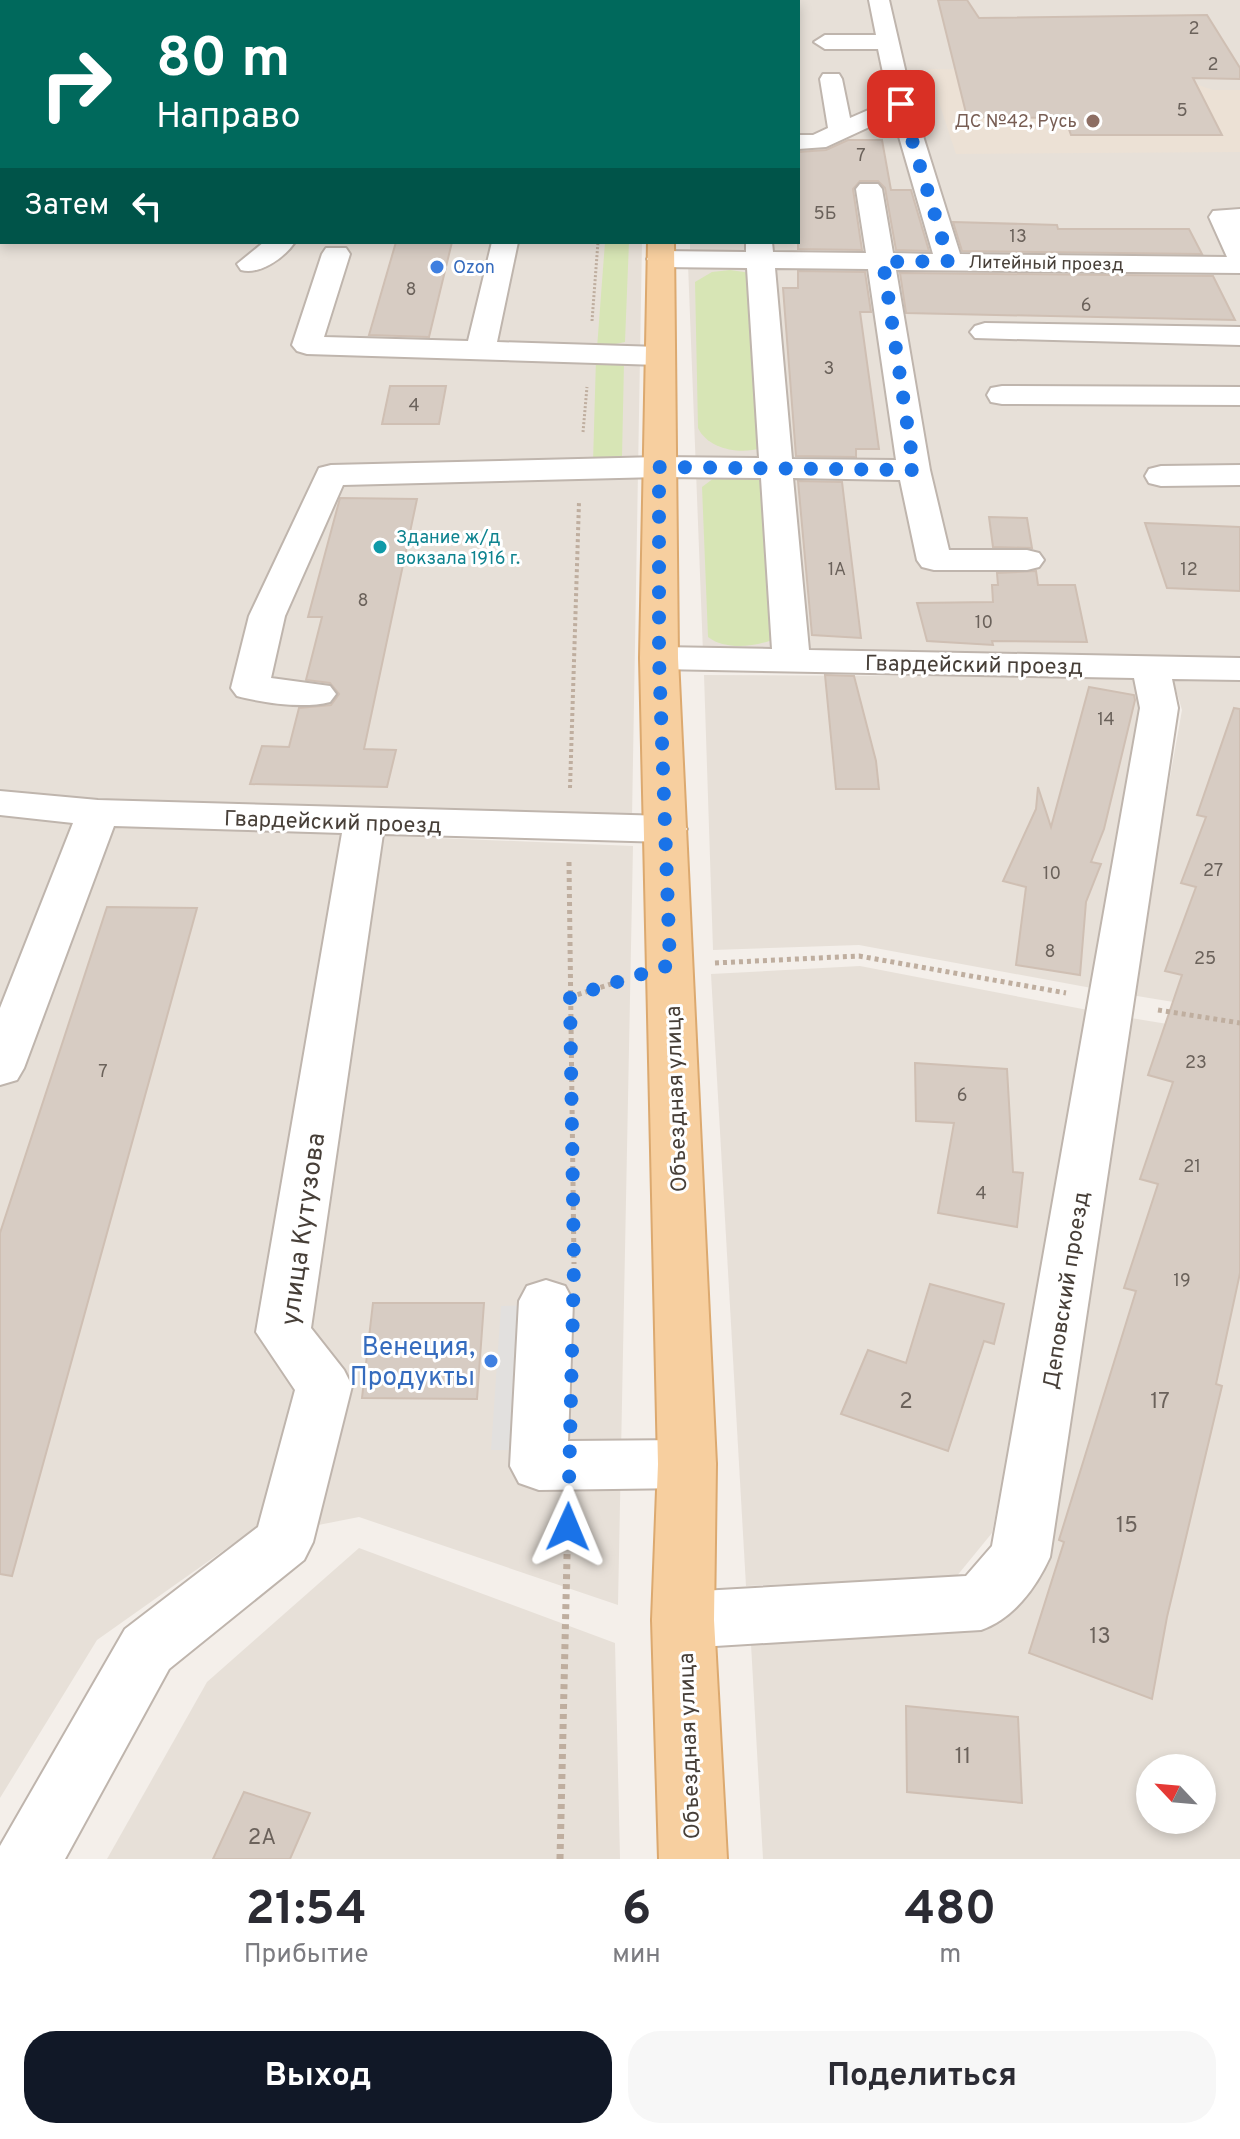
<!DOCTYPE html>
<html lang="ru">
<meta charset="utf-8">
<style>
body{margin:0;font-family:Overpass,sans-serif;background:#f7f7f7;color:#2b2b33;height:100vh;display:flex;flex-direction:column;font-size:30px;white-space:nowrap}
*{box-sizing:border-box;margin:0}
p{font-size:26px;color:#7c7c81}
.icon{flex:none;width:44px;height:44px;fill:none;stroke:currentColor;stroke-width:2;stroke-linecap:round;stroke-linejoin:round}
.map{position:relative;height:1859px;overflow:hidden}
.panel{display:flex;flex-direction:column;background:#fff;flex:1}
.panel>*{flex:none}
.guide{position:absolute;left:0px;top:0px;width:800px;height:244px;box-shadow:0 4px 12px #0003;background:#00695c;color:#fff;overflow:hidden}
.needle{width:52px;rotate:296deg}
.tools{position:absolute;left:1136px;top:1754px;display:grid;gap:16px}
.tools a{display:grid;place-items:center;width:80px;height:80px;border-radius:50%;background:#fff;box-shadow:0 4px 12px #0003;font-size:40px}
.pin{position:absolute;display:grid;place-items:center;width:68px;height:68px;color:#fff;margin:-34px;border-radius:16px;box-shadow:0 4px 12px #0006}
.me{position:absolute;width:88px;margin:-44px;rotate:1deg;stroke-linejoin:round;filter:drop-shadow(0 0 6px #0008)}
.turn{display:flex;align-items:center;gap:28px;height:168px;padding:0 24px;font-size:36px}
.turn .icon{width:104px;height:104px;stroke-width:2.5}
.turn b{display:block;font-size:56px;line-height:68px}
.then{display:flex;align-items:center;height:76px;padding:0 24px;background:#0003;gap:16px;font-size:30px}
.eta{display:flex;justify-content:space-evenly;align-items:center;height:136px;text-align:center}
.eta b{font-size:48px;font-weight:700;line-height:56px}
.primary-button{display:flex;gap:16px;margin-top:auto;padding:16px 24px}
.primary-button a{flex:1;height:92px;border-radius:32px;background:#111827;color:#fff;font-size:32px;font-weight:700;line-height:92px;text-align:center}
.primary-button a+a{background:#f7f7f7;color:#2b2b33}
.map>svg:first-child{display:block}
.residential{fill:#e7e0d8;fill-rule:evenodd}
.industrial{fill:#e3dedb}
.education{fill:#ece1d5}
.green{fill:#d7e5b5}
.parking{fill:#e2e0de}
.building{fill:#d7ccc3;stroke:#cfbfb3;stroke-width:2}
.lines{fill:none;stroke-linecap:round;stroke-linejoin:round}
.minor-casing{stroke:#bfb5ad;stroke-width:4}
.major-casing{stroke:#dca96f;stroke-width:4}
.path-far3{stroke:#bfae9f;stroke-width:3;stroke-dasharray:2 2;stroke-linecap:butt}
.path-far2{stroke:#bfae9f;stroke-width:4;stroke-dasharray:3 3;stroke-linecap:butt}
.path-far1{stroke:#bfae9f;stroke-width:5;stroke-dasharray:4 4;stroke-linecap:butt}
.path{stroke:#bfae9f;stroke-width:7;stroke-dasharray:5 5;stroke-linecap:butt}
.minor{fill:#fff;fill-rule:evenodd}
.major{fill:#f7cf9f;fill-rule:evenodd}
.route{stroke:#1a73e8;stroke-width:14;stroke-dasharray:0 25.2}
.education-dot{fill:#8d6e63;stroke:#fff;stroke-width:3}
.shop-dot{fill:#3f7fe0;stroke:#fff;stroke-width:3}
.culture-dot{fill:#0f9aa8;stroke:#fff;stroke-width:3}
.labels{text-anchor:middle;stroke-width:6;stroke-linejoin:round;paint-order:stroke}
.number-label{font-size:18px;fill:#6b625b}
.far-education-label{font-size:18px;fill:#785e54;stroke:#fff;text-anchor:end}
.far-street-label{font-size:18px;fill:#473f38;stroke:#fff}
.far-shop-label{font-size:18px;fill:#366cbe;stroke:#fff;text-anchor:start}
.far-culture-label{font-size:18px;fill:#0d838f;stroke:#fff;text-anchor:start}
.street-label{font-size:22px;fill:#473f38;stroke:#fff}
.near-number-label{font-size:22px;fill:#6b625b}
.near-street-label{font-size:26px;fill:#473f38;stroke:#fff}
.near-shop-label{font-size:26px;fill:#366cbe;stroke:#fff;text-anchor:end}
</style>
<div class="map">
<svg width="1240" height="1859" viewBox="0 0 1240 1859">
<rect width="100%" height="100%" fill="#f4efea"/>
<g class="residential">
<polygon points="689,0 868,0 888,103 938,256 690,256 690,242 798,242 798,2"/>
<polygon points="890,0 1240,0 1240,259 961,256 910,102"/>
<polygon points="0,130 2,242 642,242 632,818 94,801 0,791"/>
<polygon points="688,264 1240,270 1240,663 703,652"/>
<polygon points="704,675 1140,677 1146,707 1097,989 859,945 713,950"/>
<polygon points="1172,676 1240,678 1240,1013 1131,995 1182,710"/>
<polygon points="0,815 76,823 633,846 618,1605 359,1517 237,1541 97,1640 0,1798"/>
<polygon points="860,966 1093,1011 992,1533 956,1577 746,1586 711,974"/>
<path d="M1131,1018L1240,1036V1859H763L751,1644L1000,1624L1042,1561ZM1150,1768H1202V1820H1150Z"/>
<polygon points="359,1548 615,1643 620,1859 107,1859 207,1682"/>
</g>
<polygon class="industrial" points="0,0 273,0 2,2 0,67"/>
<polygon class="education" points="928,69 1160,72 1213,90 1240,90 1240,152 956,154"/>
<g class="green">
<polygon points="605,242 629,242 625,342 597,348"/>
<path d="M730,270L751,273L761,448C740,455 708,449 698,428L695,282L712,272Z"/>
<polygon points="596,358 624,363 622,458 615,461 593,462"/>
<path d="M728,474L763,478L772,640C753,647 725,650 708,637L702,487L714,478Z"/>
</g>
<polygon class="parking" points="531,1305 524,1450 491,1450 501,1306"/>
<g class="building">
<polygon points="938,0 967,0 979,18 1207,15 1240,68 1240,79 1193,78 1222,135 1071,135 1065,118 967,117"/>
<polygon points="848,140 882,140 891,190 911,190 929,251 896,250 885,188 878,181 860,181 853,189 862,250 798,249 798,152 826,150"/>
<polygon points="953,222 1057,225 1058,229 1189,229 1202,254 962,251"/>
<polygon points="396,242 452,242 429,337 369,335"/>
<polygon points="798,271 865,272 871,312 860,312 879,449 856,449 856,457 796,456 783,288 798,288"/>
<polygon points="900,273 1213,276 1235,320 906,313"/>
<polygon points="390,386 446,386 439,424 382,424"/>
<polygon points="798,481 842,482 861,638 812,635"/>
<polygon points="340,498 417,499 364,749 396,750 387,787 250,784 262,746 289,747 299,708 331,705 339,694 330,683 306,680 322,617 308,617"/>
<polygon points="989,517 1027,518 1032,548 993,547"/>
<polygon points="1145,523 1240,527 1240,591 1167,588"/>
<polygon points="1036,571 1038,585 1075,585 1087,642 992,641 993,645 927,641 917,603 993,602 992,585 998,585 997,573"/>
<polygon points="825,675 854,676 876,761 879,789 836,789"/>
<polygon points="1089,687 1134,695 1135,700 1104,829 1091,862 1101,864 1086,902 1080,975 1016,965 1026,887 1003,881 1036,809 1038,787 1051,827"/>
<polygon points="1234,708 1240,709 1240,1273 1216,1384 1222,1386 1167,1617 1152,1699 1029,1653 1064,1542 1059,1540 1136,1291 1124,1288 1158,1184 1140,1179 1173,1082 1148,1075 1182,975 1165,971 1196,887 1181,883 1206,817 1197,815"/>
<polygon points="107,907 197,908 12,1576 0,1574 0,1233"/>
<polygon points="915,1063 1007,1069 1013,1172 1023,1173 1017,1227 938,1213 954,1123 916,1121"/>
<polygon points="930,1284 1004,1304 994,1344 984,1341 948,1451 841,1414 868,1350 906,1363"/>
<polygon points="373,1303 484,1303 477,1399 362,1398"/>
<polygon points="906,1706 1018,1717 1022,1803 907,1792"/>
<polygon points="244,1792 310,1813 290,1859 213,1859"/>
</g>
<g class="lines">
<defs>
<g id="minor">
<polygon points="255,0 293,0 294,2 256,2"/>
<path d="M869,0H889L913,104L960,254L1227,257L1209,217L1213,211L1240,209V273L896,270L930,470L949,550H1027L1039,553L1044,560L1039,567L1027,570H934L922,567L917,560L900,480L793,478L809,650L1240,658V680L1172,679L1178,708L1050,1557C1036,1588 1013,1619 981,1630L683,1648L661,1640L652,1620L661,1600L683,1592L966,1576L992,1546L1140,708L1134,678L659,669L646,666L640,658L646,650L659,647L772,649L761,478L659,477L343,485L285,616L271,678L330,686L336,694L330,702C303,709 264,703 237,696L231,688L249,616L319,468L331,465L659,457L759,458L747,268L661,267L651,265L647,259L651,253L661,251L746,252V242H772L773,252L866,253L856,189L860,184H878L882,189L893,253L933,254L893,116L826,147L798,149V135H813L828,128L820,79L823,74H839L842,79L850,118L889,101L878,49H825L814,42L825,35H876ZM775,268L868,269L896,460L792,459Z"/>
<rect x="0" y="112" width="2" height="14"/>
<rect x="0" y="144" width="2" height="15"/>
<path d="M264,242H295C284,258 260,275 241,270L237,264Z"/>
<polygon points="492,242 518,242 497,342 659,347 670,350 674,356 670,362 659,365 307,354 297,351 292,345 322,254 326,248 346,248 350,254 324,337 468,341"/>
<polygon points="985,323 1240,327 1240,345 975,338 970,332 975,326"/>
<polygon points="1002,386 1240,387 1240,405 1002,404 991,402 987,395 991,388"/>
<polygon points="1240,465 1240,485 1161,486 1149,483 1145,476 1149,469 1161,466"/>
<polygon points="0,791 98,800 666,816 681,820 687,829 681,838 666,842 383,834 311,1328 344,1370 352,1386 313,1542 304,1560 169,1669 65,1859 0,1859 0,1846 125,1629 258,1527 295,1390 256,1332 342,833 114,826 24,1068 17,1080 0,1085 0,1008 73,823 0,815"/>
<polygon points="546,1280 565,1286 573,1301 568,1441 687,1440 707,1447 716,1464 707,1481 687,1488 539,1490 519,1483 510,1466 519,1301 527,1286"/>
</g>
<g id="major">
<rect x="654" y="0" width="20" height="2"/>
<rect x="0" y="70" width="2" height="14"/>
<polygon points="648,242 674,242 678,658 716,1464 714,1620 727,1859 659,1859 652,1620 658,1464 640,658"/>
</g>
</defs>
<use href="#minor" class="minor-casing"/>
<use href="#major" class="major-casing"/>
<g class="path-far3">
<polyline points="406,0 435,2"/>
<polyline points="348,2 355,0"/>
<polyline points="592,321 598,242"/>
<polyline points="583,432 587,387"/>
</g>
<polyline class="path-far2" points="570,788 579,502"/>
<g class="path-far1">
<polyline points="569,862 574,1264"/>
<polyline points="715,963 859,956 1066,993"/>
<polyline points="570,997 624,980"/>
<polyline points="1158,1010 1240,1023"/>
</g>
<polyline class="path" points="560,1859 568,1514"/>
<use href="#minor" class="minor"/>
<use href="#major" class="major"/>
</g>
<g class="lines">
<polyline class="route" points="568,1527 574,1264 570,997 670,965 659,658 659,467 914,470 883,262 949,261 901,104"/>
</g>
<circle class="education-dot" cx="1093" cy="121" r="8"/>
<g class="shop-dot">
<circle cx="437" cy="267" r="8"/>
<circle cx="491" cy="1361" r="8"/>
</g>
<circle class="culture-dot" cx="380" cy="547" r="8"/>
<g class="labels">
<g class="number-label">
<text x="1194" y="34">2</text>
<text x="1213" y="70">2</text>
<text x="1182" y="116">5</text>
<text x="861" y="161">7</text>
<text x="825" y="219">5Б</text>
<text x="1018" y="242">13</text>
<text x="411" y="295">8</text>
<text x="1086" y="311">6</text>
<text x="829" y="374">3</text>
<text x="414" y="411">4</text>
<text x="837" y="575">1А</text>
<text x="1189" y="575">12</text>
<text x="363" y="606">8</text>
<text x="984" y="628">10</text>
<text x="1106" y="725">14</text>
<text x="1213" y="876">27</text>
<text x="1052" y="879">10</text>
<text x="1050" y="957">8</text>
<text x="1205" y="964">25</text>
<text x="1196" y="1068">23</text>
<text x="103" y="1077">7</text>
<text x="962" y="1101">6</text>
<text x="1192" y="1172">21</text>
<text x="981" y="1199">4</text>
<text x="1182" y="1286">19</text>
</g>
<g class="far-education-label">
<text x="1077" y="127">ДС №42, Русь</text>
</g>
<g class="far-street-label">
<text transform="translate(1046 263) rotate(1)" y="6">Литейный проезд</text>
</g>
<g class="far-shop-label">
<text x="453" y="273">Ozon</text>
</g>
<g class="far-culture-label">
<text x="396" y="543">Здание ж/д<tspan x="396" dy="21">вокзала 1916 г.</tspan></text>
</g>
<g class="street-label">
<text transform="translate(974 664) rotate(1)" y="8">Гвардейский проезд</text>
<text transform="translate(333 821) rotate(2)" y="8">Гвардейский проезд</text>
<text transform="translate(675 1099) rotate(-92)" y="8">Объездная улица</text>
<text transform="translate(1065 1290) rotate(-81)" y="8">Деповский проезд</text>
<text transform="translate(688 1746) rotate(-92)" y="8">Объездная улица</text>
</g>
<g class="near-number-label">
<text x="906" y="1408">2</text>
<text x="1160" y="1408">17</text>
<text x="1127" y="1532">15</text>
<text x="1100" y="1643">13</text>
<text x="963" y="1763">11</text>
<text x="262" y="1844">2А</text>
</g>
<g class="near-street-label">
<text transform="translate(302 1229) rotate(-82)" y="9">улица Кутузова</text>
</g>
<g class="near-shop-label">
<text x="475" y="1355">Венеция,<tspan x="475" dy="30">Продукты</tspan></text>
</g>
</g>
</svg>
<div class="tools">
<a><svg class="needle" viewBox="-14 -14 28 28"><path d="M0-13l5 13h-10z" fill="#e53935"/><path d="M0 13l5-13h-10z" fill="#7c7c81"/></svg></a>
</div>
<div class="pin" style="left:901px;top:104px;background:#d93025"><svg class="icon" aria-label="arrive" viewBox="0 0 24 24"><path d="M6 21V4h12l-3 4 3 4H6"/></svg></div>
<svg class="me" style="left:568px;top:1527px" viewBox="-20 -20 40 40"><path d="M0-17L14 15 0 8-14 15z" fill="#1a73e8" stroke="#fff" stroke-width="4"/></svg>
<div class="guide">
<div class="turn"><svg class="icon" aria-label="right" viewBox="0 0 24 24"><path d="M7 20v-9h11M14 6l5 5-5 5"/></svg><div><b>80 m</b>Направо</div></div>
<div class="then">Затем<svg class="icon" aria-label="left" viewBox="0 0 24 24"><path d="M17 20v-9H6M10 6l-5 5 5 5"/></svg></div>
</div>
</div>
<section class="panel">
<div class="eta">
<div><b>21:54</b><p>Прибытие</p></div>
<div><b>6</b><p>мин</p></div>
<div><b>480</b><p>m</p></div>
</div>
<div class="primary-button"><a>Выход</a><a>Поделиться</a></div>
</section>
